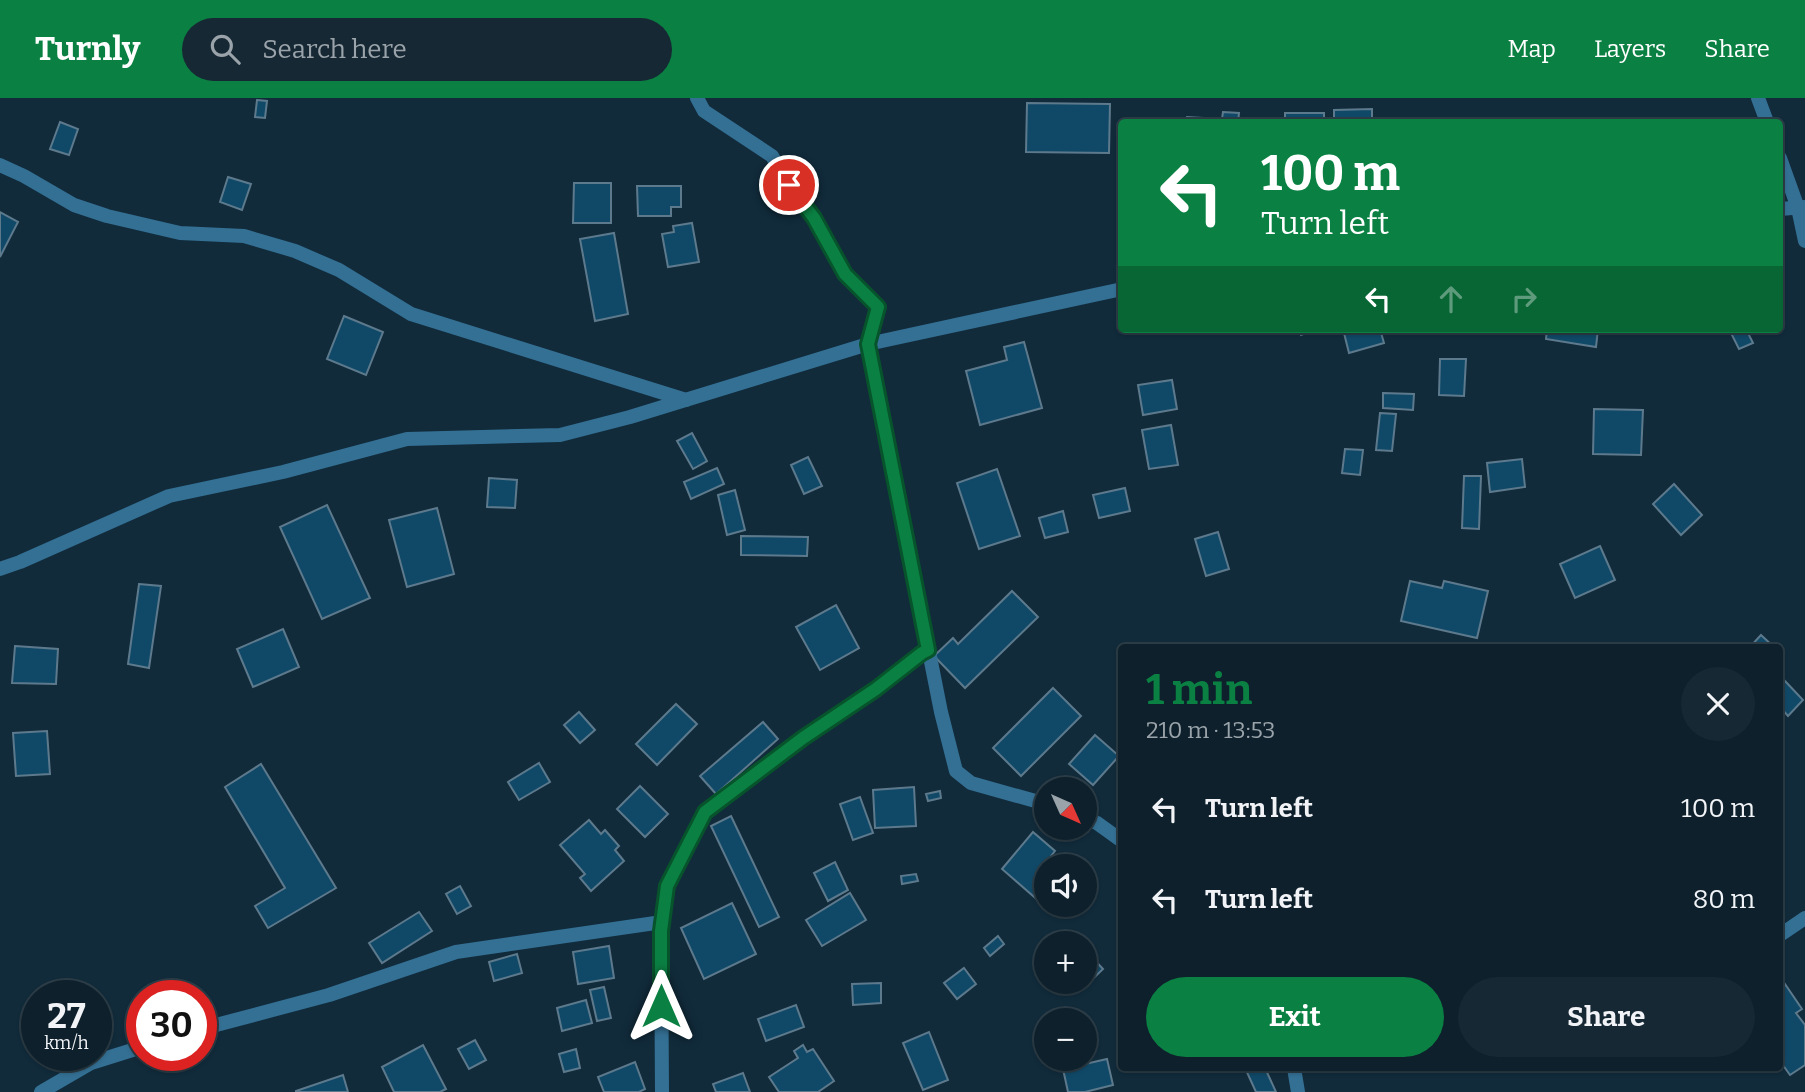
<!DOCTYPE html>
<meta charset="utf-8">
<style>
body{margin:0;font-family:Bitter,serif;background:#162834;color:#f1f3f6;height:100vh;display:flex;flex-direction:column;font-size:26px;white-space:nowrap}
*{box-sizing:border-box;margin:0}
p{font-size:23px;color:#9aa3a9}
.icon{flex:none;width:38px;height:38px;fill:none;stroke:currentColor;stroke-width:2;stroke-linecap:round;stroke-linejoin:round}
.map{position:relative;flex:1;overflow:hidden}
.details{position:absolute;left:1118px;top:546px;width:665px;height:427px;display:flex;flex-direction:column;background:#0d202c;border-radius:7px;box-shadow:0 2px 5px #0004,0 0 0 2px #2d3e48}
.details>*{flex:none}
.hud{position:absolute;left:1118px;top:21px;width:665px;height:214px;border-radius:7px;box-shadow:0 2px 5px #0004,0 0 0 2px #2d3e48;background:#0b8043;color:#fff;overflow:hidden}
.needle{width:46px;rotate:135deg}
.fabs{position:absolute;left:1034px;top:679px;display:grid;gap:14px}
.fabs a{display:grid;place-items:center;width:63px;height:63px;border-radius:50%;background:#0d202c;box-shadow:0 2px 5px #0004,0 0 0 2px #2d3e48;font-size:35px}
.speed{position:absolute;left:21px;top:882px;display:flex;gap:14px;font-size:35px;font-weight:700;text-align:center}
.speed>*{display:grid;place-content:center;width:91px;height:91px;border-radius:50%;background:#0d202c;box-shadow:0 2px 5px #0004,0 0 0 2px #2d3e48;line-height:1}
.speed small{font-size:18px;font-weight:400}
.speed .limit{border:10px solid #d22;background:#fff;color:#111}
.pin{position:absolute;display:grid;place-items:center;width:60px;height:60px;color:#fff;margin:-30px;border:4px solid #fff;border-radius:50%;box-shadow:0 2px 7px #0007}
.me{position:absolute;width:77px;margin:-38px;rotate:0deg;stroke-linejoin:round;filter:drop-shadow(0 0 5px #0008)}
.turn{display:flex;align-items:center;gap:24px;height:147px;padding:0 28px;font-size:32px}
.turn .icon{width:91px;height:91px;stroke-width:2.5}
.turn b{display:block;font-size:49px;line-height:60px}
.lanes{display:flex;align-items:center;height:66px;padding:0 28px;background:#0003;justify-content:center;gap:35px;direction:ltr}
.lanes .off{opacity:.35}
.round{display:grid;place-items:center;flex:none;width:74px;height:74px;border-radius:37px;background:#162834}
.summary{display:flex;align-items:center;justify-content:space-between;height:119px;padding:0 28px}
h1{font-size:42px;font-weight:700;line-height:52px;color:#0b8043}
.primary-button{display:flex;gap:14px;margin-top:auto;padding:14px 28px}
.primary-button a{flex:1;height:80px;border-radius:42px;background:#0b8043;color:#fff;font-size:28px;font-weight:700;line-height:80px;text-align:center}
.primary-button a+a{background:#162834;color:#f1f3f6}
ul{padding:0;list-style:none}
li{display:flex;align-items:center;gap:21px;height:91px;padding:0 28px}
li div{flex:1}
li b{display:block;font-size:26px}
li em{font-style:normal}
header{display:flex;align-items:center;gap:42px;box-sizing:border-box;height:98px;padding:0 35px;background:#0b8043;color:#fff}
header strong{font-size:33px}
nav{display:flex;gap:38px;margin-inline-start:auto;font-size:24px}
.search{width:490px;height:63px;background:#162834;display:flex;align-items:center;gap:18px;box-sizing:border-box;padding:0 24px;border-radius:38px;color:#9aa3a9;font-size:26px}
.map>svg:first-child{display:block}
.building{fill:#104968;stroke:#5d798c;stroke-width:2}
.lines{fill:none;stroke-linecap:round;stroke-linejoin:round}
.minor{stroke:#347094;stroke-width:14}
.route-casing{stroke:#07532c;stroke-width:18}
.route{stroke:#0b8043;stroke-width:12}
</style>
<header>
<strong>Turnly</strong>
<div class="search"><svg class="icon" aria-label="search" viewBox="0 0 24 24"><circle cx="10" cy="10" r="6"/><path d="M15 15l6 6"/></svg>Search here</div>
<nav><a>Map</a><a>Layers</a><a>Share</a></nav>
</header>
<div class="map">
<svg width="1805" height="994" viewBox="0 0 1805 994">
<rect width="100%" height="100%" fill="#112b3b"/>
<g class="building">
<polygon points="257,2 267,3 265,20 255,19"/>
<polygon points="1027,5 1110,6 1109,55 1026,54"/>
<polygon points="1372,11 1372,24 1334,24 1334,12"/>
<polygon points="1223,14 1239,15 1238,24 1186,24 1187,19 1222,21"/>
<rect x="1285" y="15" width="39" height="9"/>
<polygon points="60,24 78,31 69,57 50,51"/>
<polygon points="228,79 251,86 242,112 220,104"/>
<polygon points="574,85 611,85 611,125 573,125"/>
<polygon points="637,88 681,88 681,109 671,109 671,118 638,118"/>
<polygon points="0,114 18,124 0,159"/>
<polygon points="692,125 699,164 668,169 662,136 674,134 673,128"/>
<polygon points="614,135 628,216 595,223 580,141"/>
<polygon points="344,218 383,234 366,277 327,261"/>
<polygon points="1299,231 1317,231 1301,237"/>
<polygon points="1343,231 1380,231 1384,245 1349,255"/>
<polygon points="1547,231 1598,231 1596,249 1546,241"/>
<polygon points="1729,231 1746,231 1753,245 1739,251"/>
<polygon points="1024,244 1042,310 980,327 966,273 1007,262 1004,249"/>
<polygon points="1440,261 1466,261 1464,298 1439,297"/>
<polygon points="1172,282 1177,311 1143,317 1138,287"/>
<polygon points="1383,295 1414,296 1413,312 1383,310"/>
<polygon points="1594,311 1643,312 1641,357 1593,356"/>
<polygon points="1380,315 1396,316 1392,353 1376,352"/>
<polygon points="1171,327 1178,367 1149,371 1142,332"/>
<polygon points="692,335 707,363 693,371 677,343"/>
<polygon points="1345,351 1363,352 1360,377 1342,375"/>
<polygon points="808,359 822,388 804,396 791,367"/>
<polygon points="1522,361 1525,389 1490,394 1487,365"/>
<polygon points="717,370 724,386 691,401 684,384"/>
<polygon points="997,371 1020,438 979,451 957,385"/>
<polygon points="1464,378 1481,378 1479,431 1462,430"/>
<polygon points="489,380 517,382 515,410 487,409"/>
<polygon points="1674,386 1702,417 1681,437 1653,406"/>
<polygon points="1125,390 1130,413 1099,420 1093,397"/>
<polygon points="735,392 745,432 727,437 718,397"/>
<polygon points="327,407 370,500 322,521 280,429"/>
<polygon points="437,410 454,476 407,489 389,422"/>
<polygon points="1063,413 1068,434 1045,440 1039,420"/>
<polygon points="1218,434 1229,471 1206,478 1195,441"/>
<polygon points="741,438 808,439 807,458 741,457"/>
<polygon points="1600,448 1615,482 1575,500 1560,466"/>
<polygon points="1410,483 1442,490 1444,483 1488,493 1477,540 1401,523"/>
<polygon points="139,486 161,488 149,570 128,566"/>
<polygon points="1012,493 1038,519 965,590 934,558 953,540 958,546"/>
<polygon points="836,507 859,550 820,572 796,529"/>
<polygon points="283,531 299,569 253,589 237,551"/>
<polygon points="1761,537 1775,550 1749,550"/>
<polygon points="15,548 58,551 56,586 12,585"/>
<polygon points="1785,583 1803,602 1788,618 1780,609 1780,588"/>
<polygon points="1053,590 1081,618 1021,678 993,650"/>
<polygon points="676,606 697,626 657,667 636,646"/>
<polygon points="579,614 595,632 580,645 564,627"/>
<polygon points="763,624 778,641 716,696 700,678"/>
<polygon points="47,633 50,676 16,678 13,635"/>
<polygon points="1095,637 1119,658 1093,687 1069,666"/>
<polygon points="539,665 550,684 519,702 508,684"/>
<polygon points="261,666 336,790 268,830 255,808 285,790 225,689"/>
<polygon points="640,688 668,716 645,739 617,711"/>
<polygon points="914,689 916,728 875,730 873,692"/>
<polygon points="940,693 941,700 928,703 926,696"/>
<polygon points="860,699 873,735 853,742 840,706"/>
<polygon points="731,718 779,819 759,829 711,728"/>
<polygon points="589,722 601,736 605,732 619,748 615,752 624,763 591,793 580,780 585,776 560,747"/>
<polygon points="1033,734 1055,753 1051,758 1063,768 1046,768 1046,797 1040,804 1002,771"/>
<polygon points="835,764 848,792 828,803 814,775"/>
<polygon points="916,776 918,783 902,786 901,778"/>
<polygon points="460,788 471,808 457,816 446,796"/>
<polygon points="850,795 866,822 822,848 806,822"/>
<polygon points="732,805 756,856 704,881 681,830"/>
<polygon points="419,814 432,833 382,865 369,845"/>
<polygon points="998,838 1004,846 990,858 984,850"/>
<polygon points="609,848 614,880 578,886 573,854"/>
<polygon points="517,856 522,875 494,883 489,864"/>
<polygon points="1090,857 1103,871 1082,891 1075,884 1085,884 1085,862"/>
<polygon points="964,870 976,886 957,901 944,885"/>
<polygon points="881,885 881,905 853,907 852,886"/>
<polygon points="1785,886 1802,911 1796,915 1805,927 1805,967 1790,977 1780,963 1780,890"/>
<polygon points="604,889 611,920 597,923 590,892"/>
<polygon points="586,902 592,925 562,933 557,910"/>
<polygon points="796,907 804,929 766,943 758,921"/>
<polygon points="929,934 948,982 923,992 903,945"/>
<polygon points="475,942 486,962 469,971 458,951"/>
<polygon points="423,947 446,991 440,994 394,994 382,969"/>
<polygon points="803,947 807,954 813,951 834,983 818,994 779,994 769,979 798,960 794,953"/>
<polygon points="576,951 580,970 564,974 559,956"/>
<polygon points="1107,961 1113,987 1085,994 1068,994 1063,971"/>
<polygon points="635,964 645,991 639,994 604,994 598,979"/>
<polygon points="1245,970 1265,970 1276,994 1256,994"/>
<polygon points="743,975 750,994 716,994 713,986"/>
<polygon points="343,977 348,994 296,994 296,993"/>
</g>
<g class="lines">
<g class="minor">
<polyline points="697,0 704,13 772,58 789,87 815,120 845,176 878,209 868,246 941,614 956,673 971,685 1046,706"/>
<polyline points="1758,0 1767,24"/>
<polyline points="1780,60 1798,110 1805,143"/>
<polyline points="0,67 24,78 74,107 107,118 180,135 244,138 295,153 339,172 411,216 686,302"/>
<polyline points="1780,111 1805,109"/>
<polyline points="0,471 20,464 169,398 283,374 407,341 560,337 630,319 868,246 1122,191"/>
<polyline points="1085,720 1097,725 1122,743"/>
<polyline points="1780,837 1805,820"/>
<polyline points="201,931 329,897 456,854 662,824"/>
<polyline points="1294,970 1298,994"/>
<polyline points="41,994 91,965 142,949"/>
<polyline points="662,994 661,833 667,787 705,714 803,640 876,591 922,555 928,553"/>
</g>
</g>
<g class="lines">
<defs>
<polyline id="route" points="661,908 661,833 667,788 705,714 803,640 876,591 922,555 928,552 868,246 878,209 845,176 814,120 789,87"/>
</defs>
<use href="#route" class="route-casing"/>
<use href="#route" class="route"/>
</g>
</svg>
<div class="fabs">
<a><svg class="needle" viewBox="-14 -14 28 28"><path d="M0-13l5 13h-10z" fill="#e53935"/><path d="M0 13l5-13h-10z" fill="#9aa3a9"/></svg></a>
<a><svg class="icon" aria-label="sound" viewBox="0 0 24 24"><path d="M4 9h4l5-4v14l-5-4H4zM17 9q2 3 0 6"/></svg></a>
<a>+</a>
<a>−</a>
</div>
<div class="speed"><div>27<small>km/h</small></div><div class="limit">30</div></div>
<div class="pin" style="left:789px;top:87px;background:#d93025"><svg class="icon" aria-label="arrive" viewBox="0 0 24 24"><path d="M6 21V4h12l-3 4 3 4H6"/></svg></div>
<svg class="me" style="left:661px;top:908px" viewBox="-20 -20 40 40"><path d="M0-17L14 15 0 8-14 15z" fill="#0b8043" stroke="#fff" stroke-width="4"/></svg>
<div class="hud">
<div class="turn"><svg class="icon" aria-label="left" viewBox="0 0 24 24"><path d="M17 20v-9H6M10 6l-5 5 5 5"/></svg><div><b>100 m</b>Turn left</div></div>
<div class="lanes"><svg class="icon" aria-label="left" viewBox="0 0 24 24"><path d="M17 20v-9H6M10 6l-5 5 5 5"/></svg><svg class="icon off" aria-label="ahead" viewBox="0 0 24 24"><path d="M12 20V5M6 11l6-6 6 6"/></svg><svg class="icon off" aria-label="right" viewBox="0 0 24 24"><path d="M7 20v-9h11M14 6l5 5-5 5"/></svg></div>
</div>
<section class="details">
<div class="summary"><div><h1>1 min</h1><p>210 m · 13:53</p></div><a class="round"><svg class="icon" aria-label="close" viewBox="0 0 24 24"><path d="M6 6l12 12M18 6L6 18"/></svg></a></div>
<ul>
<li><svg class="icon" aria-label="left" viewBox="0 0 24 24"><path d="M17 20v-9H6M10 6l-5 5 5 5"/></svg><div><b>Turn left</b></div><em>100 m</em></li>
<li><svg class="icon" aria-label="left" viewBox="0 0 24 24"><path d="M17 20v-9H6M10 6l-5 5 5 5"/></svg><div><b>Turn left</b></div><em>80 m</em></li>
</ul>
<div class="primary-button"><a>Exit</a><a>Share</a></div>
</section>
</div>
